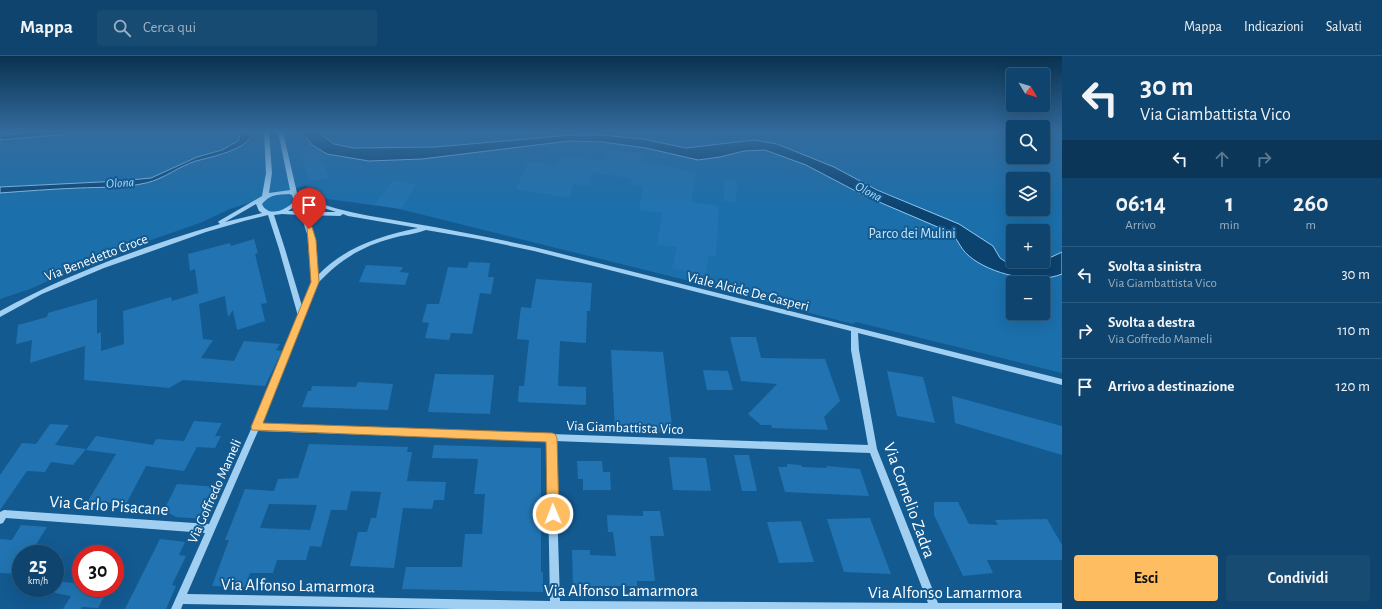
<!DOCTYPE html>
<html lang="it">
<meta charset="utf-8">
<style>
body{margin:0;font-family:"Alegreya Sans",sans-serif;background:#174b72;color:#f1f3f6;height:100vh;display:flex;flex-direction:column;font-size:15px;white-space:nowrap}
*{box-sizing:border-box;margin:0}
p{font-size:13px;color:#9bb0c2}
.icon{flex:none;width:22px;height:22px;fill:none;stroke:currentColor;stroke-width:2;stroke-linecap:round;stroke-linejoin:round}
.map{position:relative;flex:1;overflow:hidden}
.sheet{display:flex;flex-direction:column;background:#0e446d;width:320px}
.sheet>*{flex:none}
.guide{background:#0e446d;color:#f1f3f6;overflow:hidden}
.needle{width:26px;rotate:128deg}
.buttons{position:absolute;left:1006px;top:12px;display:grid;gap:8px}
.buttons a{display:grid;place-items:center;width:44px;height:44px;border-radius:4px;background:#0e446d;box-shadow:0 4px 16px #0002,0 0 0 1px #2e5c80;font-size:20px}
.speed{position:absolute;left:12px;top:489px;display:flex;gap:8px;font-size:20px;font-weight:700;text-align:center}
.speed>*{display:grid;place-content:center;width:52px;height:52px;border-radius:50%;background:#0e446d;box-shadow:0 4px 16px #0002,0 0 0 1px #2e5c80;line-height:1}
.speed small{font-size:10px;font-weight:400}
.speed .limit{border:6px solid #d22;background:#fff;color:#111}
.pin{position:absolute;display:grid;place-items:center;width:34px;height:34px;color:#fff;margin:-41px -17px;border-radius:50% 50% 50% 0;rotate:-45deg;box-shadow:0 0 4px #0007}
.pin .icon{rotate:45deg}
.me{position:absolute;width:44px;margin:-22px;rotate:359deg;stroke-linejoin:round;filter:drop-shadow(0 0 3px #0008)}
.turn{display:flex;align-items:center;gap:14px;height:84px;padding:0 12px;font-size:18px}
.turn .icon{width:52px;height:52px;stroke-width:2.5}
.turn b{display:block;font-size:28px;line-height:34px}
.lanes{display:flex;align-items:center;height:38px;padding:0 12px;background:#0003;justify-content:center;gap:20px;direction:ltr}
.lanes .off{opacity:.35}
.eta{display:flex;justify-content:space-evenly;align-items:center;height:68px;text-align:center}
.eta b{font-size:24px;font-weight:700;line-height:28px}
.button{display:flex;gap:8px;margin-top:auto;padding:8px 12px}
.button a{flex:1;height:46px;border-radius:4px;background:#ffbd61;color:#111;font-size:16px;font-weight:700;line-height:46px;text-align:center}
.button a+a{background:#174b72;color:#f1f3f6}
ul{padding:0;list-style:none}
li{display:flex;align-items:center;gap:12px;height:56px;padding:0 12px;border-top:1px solid #2e5c80}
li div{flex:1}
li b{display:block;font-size:15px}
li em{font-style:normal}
header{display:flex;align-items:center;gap:24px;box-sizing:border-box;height:56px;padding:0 20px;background:#0e446d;border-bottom:1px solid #2e5c80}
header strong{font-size:19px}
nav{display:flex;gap:22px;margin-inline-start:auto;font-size:14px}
.search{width:280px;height:36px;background:#174b72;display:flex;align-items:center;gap:10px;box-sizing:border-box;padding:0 14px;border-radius:4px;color:#9bb0c2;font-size:15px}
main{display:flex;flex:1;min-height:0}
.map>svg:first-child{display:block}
.green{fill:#1b6fab;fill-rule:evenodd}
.water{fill:#0c426e;stroke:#92ccf5}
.building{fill:#2174b1;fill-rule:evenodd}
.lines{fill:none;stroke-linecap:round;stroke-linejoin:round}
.minor{fill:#a0cff2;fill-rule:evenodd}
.route{fill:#ffbd61;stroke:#a67b3f}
.labels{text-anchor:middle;stroke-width:4;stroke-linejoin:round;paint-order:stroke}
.far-water-label{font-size:13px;font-style:italic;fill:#acd9f9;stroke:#135a91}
.park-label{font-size:14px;fill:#c7e6fc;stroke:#135a91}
.street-label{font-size:14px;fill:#fff;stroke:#135a91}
.near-street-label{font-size:17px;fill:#fff;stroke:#135a91}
</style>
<header>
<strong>Mappa</strong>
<div class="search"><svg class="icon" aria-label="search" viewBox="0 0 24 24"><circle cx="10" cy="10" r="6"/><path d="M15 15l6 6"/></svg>Cerca qui</div>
<nav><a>Mappa</a><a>Indicazioni</a><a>Salvati</a></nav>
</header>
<main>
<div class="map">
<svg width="1062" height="553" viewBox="0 0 1062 553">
<rect width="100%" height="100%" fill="#135a91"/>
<path class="green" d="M0,76H1013V101H1043V76H1062V317L856,266L853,268L755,243L754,241L395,152L320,142L305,129L284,136L294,140C294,154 278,156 267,155L261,147L265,142L230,153L200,167L102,201L30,233L0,243ZM1013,123H1043V153H1013ZM1013,175H1043V205H1013ZM1013,227H1043V257H1013Z"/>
<g class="water">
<polygon points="38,76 90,76 0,84 0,79"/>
<path d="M241,76L252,78C247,94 211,101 196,105C179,110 164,123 146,127C124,132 102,131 79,132C53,133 26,135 0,137V131L120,125L151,122L197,101L222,94L238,85Z"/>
<path d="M302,76H318L334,88L354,92L435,91L572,79H601L643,83L686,92L754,84L777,88L834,111L877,134L959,168L993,190L1000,202L1006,206L1025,207L1043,205L1062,196V218C1035,229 990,218 969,200C958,191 960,183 947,175L865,140L806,109L765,94L744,95L720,101L698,104L646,92L603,86L569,85L422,103L369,105L327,98L312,89Z"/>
</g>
<g class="building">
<polygon points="310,90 327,103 322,104 329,121 310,126 298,93"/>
<polygon points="605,93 643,97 642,105 696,116 691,146 719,150 716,201 709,200 705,220 672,212 677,191 657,189 662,157 639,154 643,130 631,128 632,122 593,117 589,130 574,128 569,142 516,133 528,105 557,109 562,99 603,105"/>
<polygon points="393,124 417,128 401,153 374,149"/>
<polygon points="725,124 737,125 736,146 723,145"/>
<polygon points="254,183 258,197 255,198 267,247 261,248 265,265 237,274 233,254 228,261 225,240 199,248 203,283 213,284 201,302 234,305 244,285 280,288 276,294 282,295 265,330 183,324 169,332 84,324 85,290 30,307 32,284 16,288 18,269 47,261 48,257 97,243 97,278 101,276 101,295 124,288 123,255 171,241 172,245 198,237 199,243 195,213 190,215 188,198 230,187 231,190"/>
<polygon points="469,206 490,207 488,221 494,221 491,238 480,237 472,278 451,277 449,284 425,282 429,267 422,266 427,248 439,248 448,211 467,212"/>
<polygon points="366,209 403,211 400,216 409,217 405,229 359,226"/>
<polygon points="536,223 592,227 590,255 587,255 586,287 560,285 558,330 586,331 586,349 518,346 519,330 524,330 529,284 517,283 521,251 531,252"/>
<polygon points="730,281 756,281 761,302 825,303 840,345 824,361 828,374 772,372 771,369 761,369 748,358 777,328 741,325"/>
<polygon points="611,294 663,296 673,377 615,375"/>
<polygon points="703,314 728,315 733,334 707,334"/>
<polygon points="887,315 923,321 935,367 897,360"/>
<polygon points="435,318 494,319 490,358 428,356"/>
<polygon points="358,326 393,328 388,354 302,351 308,335 311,335 312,330 356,331"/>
<polygon points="952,340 1062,370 1062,399 955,367"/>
<polygon points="194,365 222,367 215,380 221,380 215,392 197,391 184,415 146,410 126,448 88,445 116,398 86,394 96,380 153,389 156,383 184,385"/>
<polygon points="50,368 69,369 55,389 86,393 73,409 51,406 45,416 27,415 0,454 0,419 22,387 36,388"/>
<path d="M309,388L408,391L407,396H412L407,425L446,426L444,444H434L432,453L403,452L394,512L350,510L358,476H367L371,462H376L381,436L351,435L347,454H331L321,491L310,490L306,504H277L273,517H250L245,531L212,530L229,484H225L245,433L274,435L278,423L298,422ZM269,448L317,449L310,474L260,472Z"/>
<polygon points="434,389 541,392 541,516 543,516 543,536 402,533 406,511 462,511 465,478 482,478 485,438 474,438 478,403 432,402"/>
<polygon points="734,399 749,399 757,435 742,435"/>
<polygon points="669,401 706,402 711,435 673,434"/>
<polygon points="577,405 602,405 603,416 610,416 611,434 583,434 583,423 578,423"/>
<polygon points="787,408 801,409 802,411 827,412 826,410 860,413 869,440 785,436 778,411 787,411"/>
<polygon points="177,428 219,431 205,463 176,461 164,454"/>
<polygon points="934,446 958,446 969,468 998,469 995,464 1047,463 1062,489 1062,504 987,504 993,517 963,520 934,459"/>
<polygon points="643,455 660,455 664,480 650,480 655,525 637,525 637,530 573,530 572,494 590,494 590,499 616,500 613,476 608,476 607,459 643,460"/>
<polygon points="870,462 891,518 844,516 827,463"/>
<polygon points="801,465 814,506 779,507 767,466"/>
<polygon points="21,469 47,471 30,498 21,498 21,513 18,518 0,517 0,483 12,484"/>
<polygon points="160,483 185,486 179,499 186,500 172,529 176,530 166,553 125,553"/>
<polygon points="55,525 81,528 81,532 109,532 98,552 82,551 81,553 63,553 71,540 55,537"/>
</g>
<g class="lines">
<path class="minor" d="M264,76H269L272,117L269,137L290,134L278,76H283L297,137C332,156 373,160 411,167C452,174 493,182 534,191L1062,323V329L858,277L859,294L877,393L938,547H1062V553H454L183,548L181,553H171L205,477L6,462L3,467L0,468V456L4,454L209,468L252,371L298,260L279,193L268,159L244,165L206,176L104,212L42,238L0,261V255C69,217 145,190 220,168L218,166L219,165L262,140L266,117ZM289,138L292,139L294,145C287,154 268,162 262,148C271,138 276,139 289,138ZM300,144L336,156H306ZM256,148L259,155L262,157L225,166ZM297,149L300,155H288ZM282,158L301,159L309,184L312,226L302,250L285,193L274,159ZM343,158L348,160L418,172C380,180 345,191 318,219L315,184L307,159L340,160ZM426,174L478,183L534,195L851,275V294L868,389L261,368L318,227C340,204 362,190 393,182C403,179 416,178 426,174ZM258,375L547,385L550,545L187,538ZM555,385L870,397L928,547L560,545Z"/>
</g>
<linearGradient id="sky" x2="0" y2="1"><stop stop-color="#0a3250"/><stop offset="0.49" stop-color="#336b9d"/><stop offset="1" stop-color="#336b9d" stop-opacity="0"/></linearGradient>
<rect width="1062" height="154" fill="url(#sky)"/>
<polygon class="route" points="307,171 312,171 316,184 319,226 263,367 552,377 555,378 557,382 559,458 557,462 553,464 549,462 547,458 546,386 252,374 251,371 311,226"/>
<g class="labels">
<g class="far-water-label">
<text transform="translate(120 126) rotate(-4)" y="5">Olona</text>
<text transform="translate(869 135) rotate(28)" y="5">Olona</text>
</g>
<g class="park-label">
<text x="912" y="182">Parco dei Mulini</text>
</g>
<g class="street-label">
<text transform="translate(96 201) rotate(-21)" y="5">Via Benedetto Croce</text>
<text transform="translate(748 235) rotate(14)" y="5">Viale Alcide De Gasperi</text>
<text transform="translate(625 371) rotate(2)" y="5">Via Giambattista Vico</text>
<text transform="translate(214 435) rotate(-66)" y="5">Via Goffredo Mameli</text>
</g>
<g class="near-street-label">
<text transform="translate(910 444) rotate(70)" y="6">Via Cornelio Zadra</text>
<text transform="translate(109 449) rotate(4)" y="6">Via Carlo Pisacane</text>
<text transform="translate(298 529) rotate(1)" y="6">Via Alfonso Lamarmora</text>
<text x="621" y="540">Via Alfonso Lamarmora</text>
<text x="945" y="542">Via Alfonso Lamarmora</text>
</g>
</g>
</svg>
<div class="buttons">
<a><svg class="needle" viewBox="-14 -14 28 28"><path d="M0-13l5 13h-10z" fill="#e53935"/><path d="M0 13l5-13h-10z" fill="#9bb0c2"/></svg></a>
<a><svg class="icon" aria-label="search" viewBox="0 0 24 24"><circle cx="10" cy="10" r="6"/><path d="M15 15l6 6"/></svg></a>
<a><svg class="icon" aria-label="layers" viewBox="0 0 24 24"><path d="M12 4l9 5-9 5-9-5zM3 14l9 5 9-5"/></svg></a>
<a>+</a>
<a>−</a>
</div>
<div class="speed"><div>25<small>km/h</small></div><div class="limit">30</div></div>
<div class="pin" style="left:309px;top:173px;background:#d93025"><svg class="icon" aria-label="arrive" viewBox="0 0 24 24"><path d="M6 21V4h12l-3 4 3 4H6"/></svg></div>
<svg class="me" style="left:553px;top:458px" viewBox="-20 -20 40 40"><circle r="17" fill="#ffbd61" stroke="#fff" stroke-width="3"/><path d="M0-11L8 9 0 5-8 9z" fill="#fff"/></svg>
</div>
<section class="sheet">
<div class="guide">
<div class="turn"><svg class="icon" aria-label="left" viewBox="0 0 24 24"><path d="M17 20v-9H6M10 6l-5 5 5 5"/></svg><div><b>30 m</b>Via Giambattista Vico</div></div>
<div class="lanes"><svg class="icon" aria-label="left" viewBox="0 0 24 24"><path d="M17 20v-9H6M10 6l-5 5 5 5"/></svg><svg class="icon off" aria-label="ahead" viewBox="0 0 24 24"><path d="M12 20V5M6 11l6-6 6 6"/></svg><svg class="icon off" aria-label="right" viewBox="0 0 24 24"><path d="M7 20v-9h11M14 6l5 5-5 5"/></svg></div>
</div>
<div class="eta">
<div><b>06:14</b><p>Arrivo</p></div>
<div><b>1</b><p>min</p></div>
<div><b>260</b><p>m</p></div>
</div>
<ul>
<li><svg class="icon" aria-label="left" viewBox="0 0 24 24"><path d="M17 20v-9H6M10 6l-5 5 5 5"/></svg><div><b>Svolta a sinistra</b><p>Via Giambattista Vico</p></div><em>30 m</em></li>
<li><svg class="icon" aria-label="right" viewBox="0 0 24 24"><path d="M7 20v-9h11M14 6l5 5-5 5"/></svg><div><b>Svolta a destra</b><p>Via Goffredo Mameli</p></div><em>110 m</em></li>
<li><svg class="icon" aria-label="arrive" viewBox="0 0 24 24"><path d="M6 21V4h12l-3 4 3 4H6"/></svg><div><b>Arrivo a destinazione</b></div><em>120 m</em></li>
</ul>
<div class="button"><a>Esci</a><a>Condividi</a></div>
</section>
</main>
